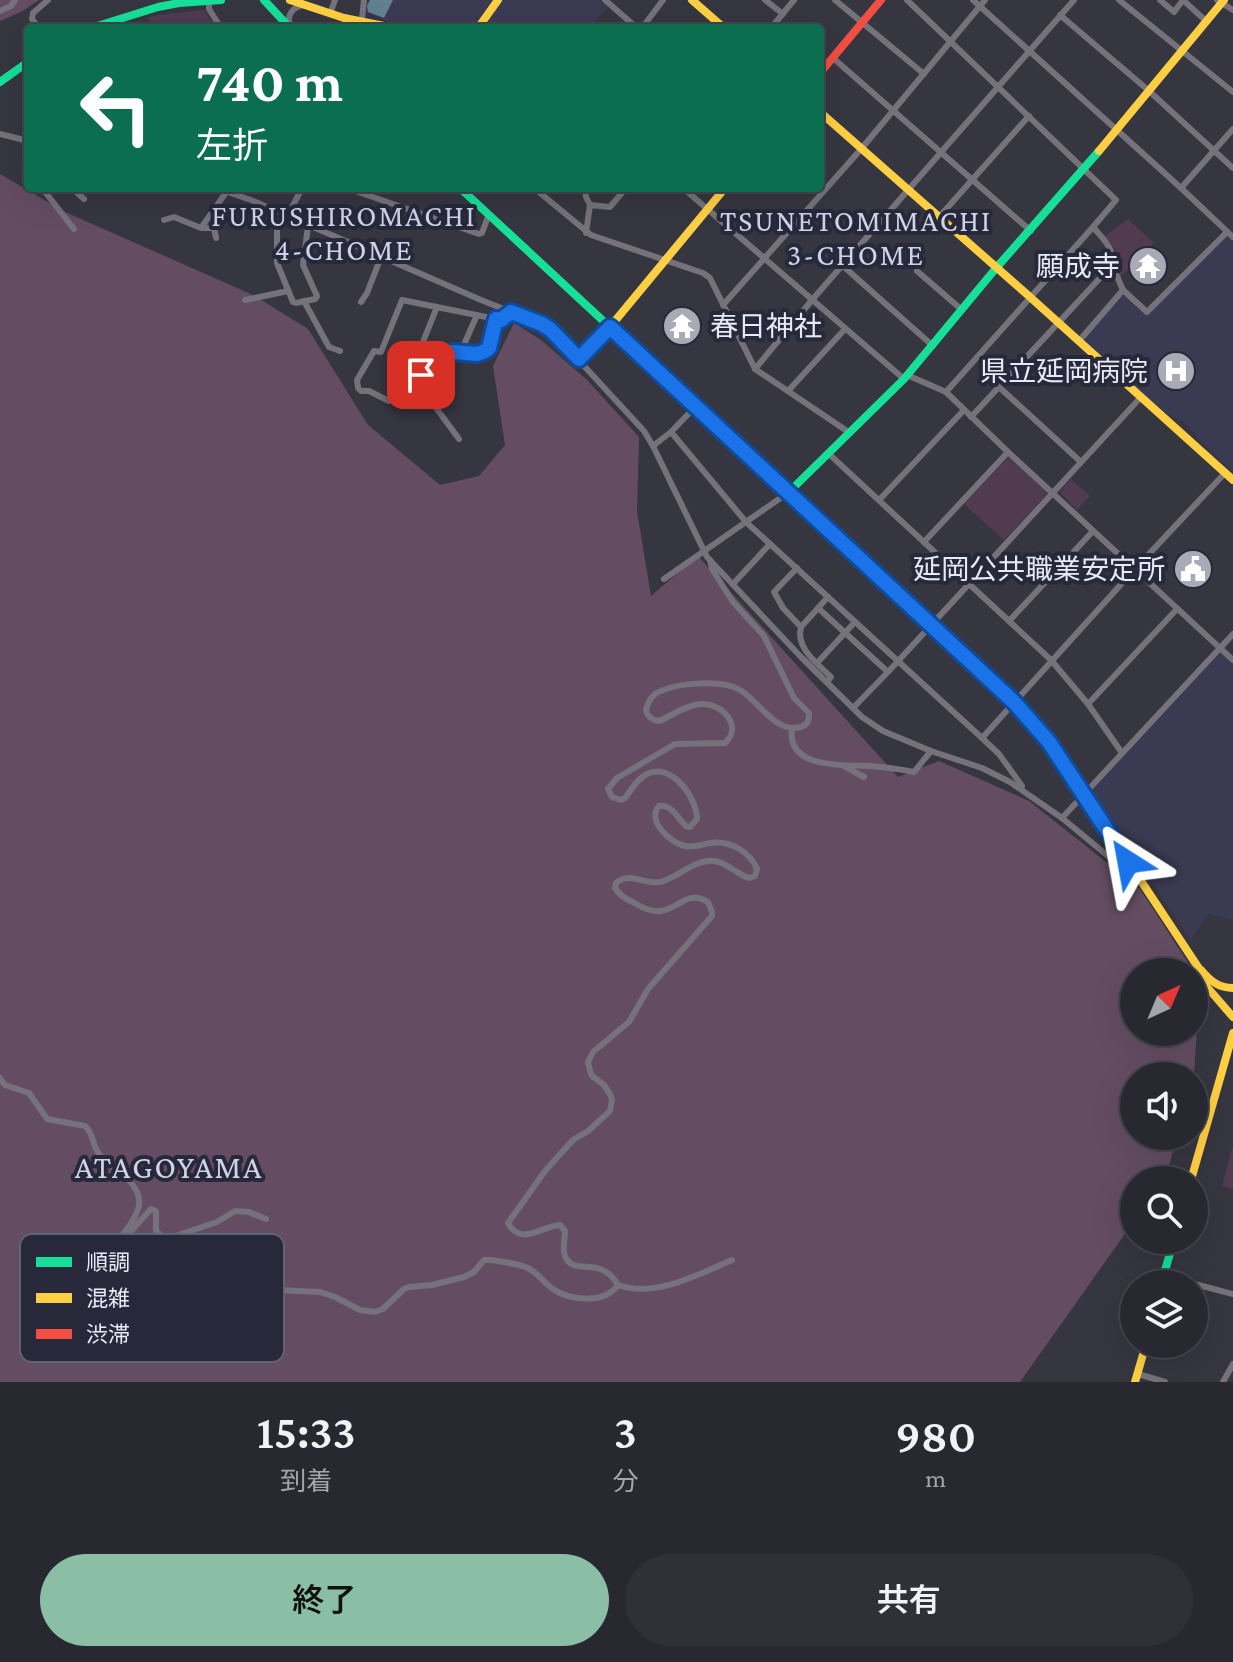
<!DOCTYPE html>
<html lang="ja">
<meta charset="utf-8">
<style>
body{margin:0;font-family:"Crimson Pro","Noto Sans JP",serif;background:#303039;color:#f1f3f6;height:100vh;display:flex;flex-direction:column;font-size:30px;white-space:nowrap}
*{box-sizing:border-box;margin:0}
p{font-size:26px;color:#a5a6ab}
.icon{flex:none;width:44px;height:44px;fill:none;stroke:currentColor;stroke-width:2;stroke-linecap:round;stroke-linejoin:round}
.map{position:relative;height:1382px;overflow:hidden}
.panel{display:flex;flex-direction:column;background:#282831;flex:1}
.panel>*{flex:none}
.top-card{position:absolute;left:24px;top:24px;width:800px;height:168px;border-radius:8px;box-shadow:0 8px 32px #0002,0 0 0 2px #44444d;background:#0b6e4f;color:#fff;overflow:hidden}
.needle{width:52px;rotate:44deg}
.controls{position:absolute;left:1120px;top:958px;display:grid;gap:16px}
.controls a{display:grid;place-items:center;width:88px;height:88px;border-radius:50%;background:#282831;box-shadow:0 8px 32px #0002,0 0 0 2px #44444d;font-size:40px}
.pin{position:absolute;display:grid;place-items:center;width:68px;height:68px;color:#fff;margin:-34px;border-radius:16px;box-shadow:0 4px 12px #0006}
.me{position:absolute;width:88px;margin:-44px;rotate:326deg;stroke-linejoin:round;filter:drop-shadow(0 0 6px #0008)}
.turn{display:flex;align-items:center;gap:28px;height:168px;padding:0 40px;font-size:36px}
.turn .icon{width:104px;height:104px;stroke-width:2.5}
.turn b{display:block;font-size:56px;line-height:68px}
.eta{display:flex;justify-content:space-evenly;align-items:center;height:136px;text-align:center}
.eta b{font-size:48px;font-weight:600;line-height:56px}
.primary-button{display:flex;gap:16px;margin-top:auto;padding:16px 40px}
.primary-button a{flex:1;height:92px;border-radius:48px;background:#8abfa5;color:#111;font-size:32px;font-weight:600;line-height:92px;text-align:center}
.primary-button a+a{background:#303039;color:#f1f3f6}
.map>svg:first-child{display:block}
.built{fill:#3a3b52}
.green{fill:#503b50}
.forest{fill:#644d63;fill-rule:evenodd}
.water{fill:#618193}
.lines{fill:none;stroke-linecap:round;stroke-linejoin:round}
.street{stroke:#75727c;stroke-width:6}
.fast{stroke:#16e098;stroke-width:8}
.slow{stroke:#ffcf43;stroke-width:8}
.jam{stroke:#f24e42;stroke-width:8}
.route-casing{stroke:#114b97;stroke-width:20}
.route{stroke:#1a73e8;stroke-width:14}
.labels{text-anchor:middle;stroke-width:8;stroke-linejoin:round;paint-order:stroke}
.poi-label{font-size:28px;fill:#e8e9f6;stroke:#27283a;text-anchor:end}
.neighbourhood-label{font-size:30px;letter-spacing:2px;fill:#cfd2e9;stroke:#27283a}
.quarter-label{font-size:32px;letter-spacing:2px;fill:#cfd2e9;stroke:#27283a}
.key{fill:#27283a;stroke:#616272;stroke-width:2}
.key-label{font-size:22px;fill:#e8e9f6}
</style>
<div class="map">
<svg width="1233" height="1382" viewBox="0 0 1233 1382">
<rect width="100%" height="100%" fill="#363641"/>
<g class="built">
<polygon points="368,0 492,0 472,28 403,28 367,13 366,5"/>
<polygon points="503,0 600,0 608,7 588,28 483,28"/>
<polygon points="1227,236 1233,241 1233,472 1201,442 1191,429 1183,421 1166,413 1151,401 1086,341 1086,335 1124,294 1148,315"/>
<polygon points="1220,653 1225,654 1233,662 1233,920 1208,914 1191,940 1093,794 1094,789"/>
</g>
<g class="green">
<polygon points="204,10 216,28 161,28 147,18 158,15"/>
<polygon points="1128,219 1154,243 1120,277 1118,272 1118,254 1105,236"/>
<polygon points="1007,458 1010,458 1047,492 1046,495 1004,540 964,504"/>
<polygon points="1071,479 1090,496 1077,510 1059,492"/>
<polygon points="1232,1148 1233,1148 1233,1189 1222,1186"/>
</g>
<g class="forest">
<polygon points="0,0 39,0 21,12 0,21"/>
<path d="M0,174L65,212L253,295L308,329L368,425L440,485L479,476L505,445L493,366L514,323L541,340L587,380L639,437L637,511L651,596L698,556L898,777L939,761L1029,801L1140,889L1200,981L1194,1074V1076H1134V1136H1177L1166,1177L1163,1180H1134V1221L1020,1382H0ZM1134,972H1194V1032H1134Z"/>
</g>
<polygon class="water" points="370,0 393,0 384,18 368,12 367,6"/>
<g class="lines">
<g class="street">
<polyline points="605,0 637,28"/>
<polyline points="765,0 783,14"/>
<polyline points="835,0 924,74"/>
<polyline points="907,0 1116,200 1093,227"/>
<polyline points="973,0 1181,188 1233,237"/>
<polyline points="1119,0 1233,92"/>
<polyline points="1160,0 1174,12 1183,0 1206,21"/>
<polyline points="1217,0 1233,10"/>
<polyline points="209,1 209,9 221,28"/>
<polyline points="0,11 11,6 15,0"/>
<polyline points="330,14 335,0"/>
<polyline points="1060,15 1148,90 1233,168"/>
<polyline points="362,19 364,0"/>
<path d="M291,27C285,16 293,6 305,5"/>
<polyline points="39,28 32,19 33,13 48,0"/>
<polyline points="642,28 663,0"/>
<polyline points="771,28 794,0"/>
<polyline points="833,58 1031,231"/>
<polyline points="0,134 28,141"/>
<polyline points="42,188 74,229"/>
<polyline points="72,188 84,199"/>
<polyline points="216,188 251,200 481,300 542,324 550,329 644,431 653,446 707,557 801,657 862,717 883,731 931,751 982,768 1010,782 1062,818 1137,880"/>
<polyline points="347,188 479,234 482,233 489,214"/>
<polyline points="534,188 591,235 703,273 710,278 755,369 850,433"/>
<polyline points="585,188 586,197 590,205 586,233"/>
<polyline points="683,188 904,379"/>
<polyline points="1181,188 1233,129"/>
<polyline points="140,190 141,188"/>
<polyline points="590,205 610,207 626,188"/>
<polyline points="284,216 277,224 277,263 293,302 296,303 315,299 317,296 303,265 308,226"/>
<polyline points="940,216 1029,116"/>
<polyline points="287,217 302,188"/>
<polyline points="164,220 174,217 201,228 227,191"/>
<polyline points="202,228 214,228 216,238"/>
<polyline points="843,266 933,346"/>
<polyline points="917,271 962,310"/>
<polyline points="245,300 288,291"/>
<polyline points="304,301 329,347 340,351"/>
<polyline points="361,302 367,293 381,257"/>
<polyline points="723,305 862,148 985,0"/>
<polyline points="496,319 402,300 381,352 374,351 357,380 358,388 361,391 369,391 389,401 392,400 421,375 450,354 477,354 485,351 489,348 496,319 501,320 511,312"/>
<polyline points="1079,341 1123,290 1147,312 1227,232"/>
<polyline points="579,359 610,327"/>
<polyline points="412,369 437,307"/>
<polyline points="755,369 812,300 1074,0"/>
<polyline points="907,375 946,392 1008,452 1233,660"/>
<polyline points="999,387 1081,462"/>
<polyline points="788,391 845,329"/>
<path d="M946,392L1093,227C1102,238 1116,250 1112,265L1123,290"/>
<polyline points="971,417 1112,265"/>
<polyline points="671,432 746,522 982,738 999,754 1022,786"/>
<polyline points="459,439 420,386 421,382 452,358 459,356 477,315"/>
<polyline points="653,446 671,432 696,406"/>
<polyline points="829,454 1051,660 1088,704 1122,753"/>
<polyline points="880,499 964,410"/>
<polyline points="924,542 1008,452"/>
<polyline points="797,568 774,592 783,608 801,627 828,597"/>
<polyline points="664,579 789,492"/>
<polyline points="733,584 770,544"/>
<polyline points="818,608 888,672"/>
<polyline points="1010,620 1093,531"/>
<path d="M801,627C795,648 818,664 831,677L827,682"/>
<polyline points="817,663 855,622"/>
<polyline points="1088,704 1177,609"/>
<polyline points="853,708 888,672 1141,397"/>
<path d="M792,728C786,769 843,765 870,766C885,767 899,769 914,772L931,751"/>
<polyline points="982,738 1134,570 1225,473"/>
<polyline points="844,766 864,777"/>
<polyline points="1062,818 1233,634"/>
<path d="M0,1078L5,1085L29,1093L47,1119L85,1126C94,1134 92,1145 99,1154C105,1161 113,1166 119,1171C148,1195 143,1208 122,1236V1238L124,1242L184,1261L240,1286L253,1289L320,1292L335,1297L360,1310L374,1312L383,1309L404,1289L409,1287L432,1285L464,1277L474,1272L484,1260H491C503,1262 517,1263 528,1268C538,1273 544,1283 553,1289C570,1301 605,1304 618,1285C599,1253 574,1278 565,1256C562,1249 565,1239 565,1231L560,1225C541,1226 522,1247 508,1223L545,1171L573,1140L588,1131L610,1111L612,1100L610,1094L604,1085L592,1076L590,1071L588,1062L593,1052L629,1022L648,989L712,916V912L708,902C688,889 679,909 660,911C652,912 643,908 636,904C627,899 621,897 615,888L616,883C630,871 644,885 660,882C678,878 694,859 714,861C727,862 736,874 749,878L755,876L757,869C750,852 730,840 711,843C703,844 694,848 685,846C670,843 646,820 659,806C672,804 678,819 686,826L690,827L697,819C697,798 672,762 647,774C638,778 631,790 625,798L621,800L612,797L608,789L617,778L675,744L725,743C743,726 723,704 702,704C688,704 671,716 659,721C652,720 647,716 646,710C648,701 652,694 661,691C679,683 722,679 740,690C759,701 775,734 801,727C809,724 809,720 809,713L794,698L764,636L733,602L712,569L710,560"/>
<polyline points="123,1240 151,1209 156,1211 156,1231 162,1236 173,1237 217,1222 235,1211 249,1212 266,1219"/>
<polyline points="1164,1276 1233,1294"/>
<path d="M618,1285C655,1298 697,1275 732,1260"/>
<polyline points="1138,1374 1165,1382"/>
<polyline points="1223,1382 1233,1364"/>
</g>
<g class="fast">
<polyline points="264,0 290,28"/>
<polyline points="91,28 158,7 179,3 221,0"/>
<polyline points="0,82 28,62"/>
<polyline points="460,188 1014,702 1024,713"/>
<polyline points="789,492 904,379 997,267 1099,151"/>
<polyline points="1161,1284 1174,1240"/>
</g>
<g class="slow">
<polyline points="290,0 344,18 394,28"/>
<polyline points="692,0 724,28"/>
<polyline points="478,28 498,0"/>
<polyline points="820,112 1030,297 1233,480"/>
<polyline points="1099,151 1224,0"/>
<polyline points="610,327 725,188"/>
<polyline points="1024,713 1049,742 1198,967 1207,987 1233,1017"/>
<path d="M1201,970C1210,981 1219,988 1233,988"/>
<polyline points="1191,1180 1233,1033"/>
<polyline points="1135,1382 1146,1344"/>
</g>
<polyline class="jam" points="820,73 881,0"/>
</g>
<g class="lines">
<defs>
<polyline id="route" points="421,375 453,352 477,354 485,351 489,348 496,319 501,320 511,312 542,324 550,329 579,359 610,327 1014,702 1049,742 1128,862"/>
</defs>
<use href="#route" class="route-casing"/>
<use href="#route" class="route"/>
</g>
<defs>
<symbol id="temple-disc" viewBox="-11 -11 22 22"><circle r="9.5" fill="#aaaab7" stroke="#27283a"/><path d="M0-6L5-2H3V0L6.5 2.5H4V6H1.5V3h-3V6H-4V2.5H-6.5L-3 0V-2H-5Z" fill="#fff"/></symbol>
<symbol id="hospital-disc" viewBox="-11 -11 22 22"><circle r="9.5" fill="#aaaab7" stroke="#27283a"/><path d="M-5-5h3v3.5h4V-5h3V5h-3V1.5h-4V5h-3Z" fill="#fff"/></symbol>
<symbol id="civic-disc" viewBox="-11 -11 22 22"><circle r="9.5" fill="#aaaab7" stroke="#27283a"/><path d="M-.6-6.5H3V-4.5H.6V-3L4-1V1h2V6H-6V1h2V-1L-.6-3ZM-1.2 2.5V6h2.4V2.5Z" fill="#fff"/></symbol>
</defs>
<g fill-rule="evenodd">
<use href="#temple-disc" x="1126" y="244" width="44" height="44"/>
<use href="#temple-disc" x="660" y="304" width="44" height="44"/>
<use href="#hospital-disc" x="1154" y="349" width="44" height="44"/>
<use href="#civic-disc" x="1171" y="547" width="44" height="44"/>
</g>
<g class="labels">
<g class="poi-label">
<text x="1120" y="276">願成寺</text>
<text x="710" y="336" text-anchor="start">春日神社</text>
<text x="1148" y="381">県立延岡病院</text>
<text x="1165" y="579">延岡公共職業安定所</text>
</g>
<g class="neighbourhood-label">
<text x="344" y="226">FURUSHIROMACHI<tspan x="344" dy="34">4-CHOME</tspan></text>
<text x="856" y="231">TSUNETOMIMACHI<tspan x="856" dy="34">3-CHOME</tspan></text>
</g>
<g class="quarter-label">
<text x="169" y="1178">ATAGOYAMA</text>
</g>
</g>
<rect x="20" y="1234" width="264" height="128" rx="12" class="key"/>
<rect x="36" y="1257" width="36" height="10" fill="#16e098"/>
<rect x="36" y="1293" width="36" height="10" fill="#ffcf43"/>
<rect x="36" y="1329" width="36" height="10" fill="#f24e42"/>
<g class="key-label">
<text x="86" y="1270">順調</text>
<text x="86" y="1306">混雑</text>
<text x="86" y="1342">渋滞</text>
</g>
</svg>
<div class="controls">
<a><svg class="needle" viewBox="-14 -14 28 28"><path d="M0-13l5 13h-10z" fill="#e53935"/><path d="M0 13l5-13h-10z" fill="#a5a6ab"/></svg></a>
<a><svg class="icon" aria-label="sound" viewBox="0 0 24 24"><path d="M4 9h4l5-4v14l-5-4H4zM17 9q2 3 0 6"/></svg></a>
<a><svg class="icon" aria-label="search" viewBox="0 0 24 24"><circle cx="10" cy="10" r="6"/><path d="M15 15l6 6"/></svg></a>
<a><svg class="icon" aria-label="layers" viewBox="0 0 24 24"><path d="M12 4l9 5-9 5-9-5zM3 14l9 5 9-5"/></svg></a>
</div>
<div class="pin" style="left:421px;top:375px;background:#d93025"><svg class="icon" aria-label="arrive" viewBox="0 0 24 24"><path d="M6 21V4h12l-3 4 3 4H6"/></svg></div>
<svg class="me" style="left:1128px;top:862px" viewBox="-20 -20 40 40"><path d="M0-17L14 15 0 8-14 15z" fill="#1a73e8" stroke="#fff" stroke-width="4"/></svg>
<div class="top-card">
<div class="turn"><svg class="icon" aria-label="left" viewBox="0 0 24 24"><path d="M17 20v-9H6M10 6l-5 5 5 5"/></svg><div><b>740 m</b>左折</div></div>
</div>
</div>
<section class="panel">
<div class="eta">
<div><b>15:33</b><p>到着</p></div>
<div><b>3</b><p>分</p></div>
<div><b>980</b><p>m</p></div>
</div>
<div class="primary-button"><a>終了</a><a>共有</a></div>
</section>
